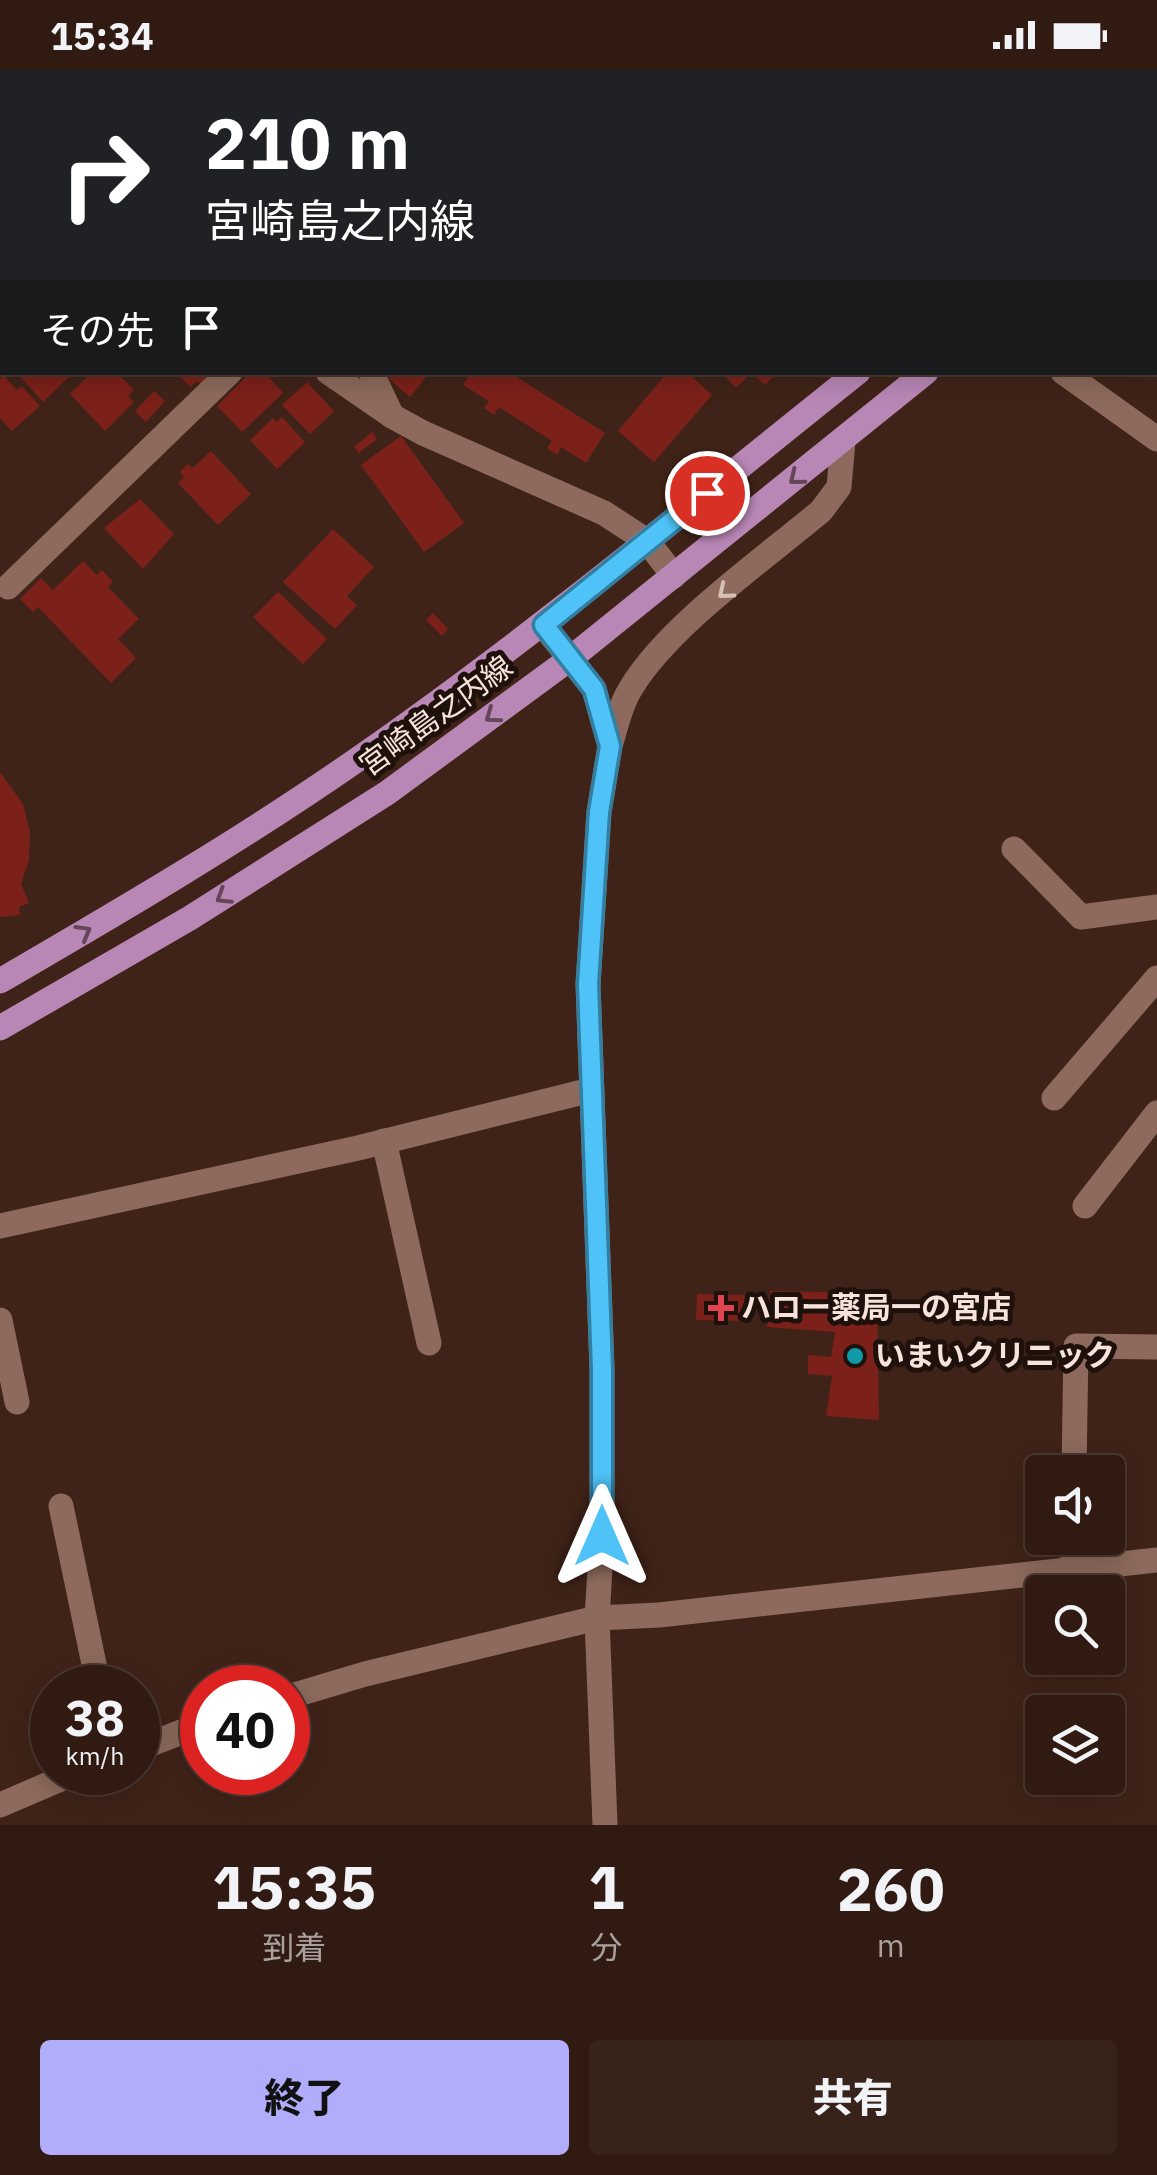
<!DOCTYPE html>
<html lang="ja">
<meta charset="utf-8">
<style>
body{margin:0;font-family:"IBM Plex Sans","Noto Sans JP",sans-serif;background:#38231b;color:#f1f3f6;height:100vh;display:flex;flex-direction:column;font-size:38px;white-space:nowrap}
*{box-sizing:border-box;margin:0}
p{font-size:32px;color:#a8a19f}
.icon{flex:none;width:55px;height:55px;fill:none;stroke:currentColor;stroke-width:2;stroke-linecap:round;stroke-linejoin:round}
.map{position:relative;height:1755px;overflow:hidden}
.panel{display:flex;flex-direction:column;background:#301a12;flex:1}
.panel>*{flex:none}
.hud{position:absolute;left:0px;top:0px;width:1158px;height:305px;box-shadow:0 5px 25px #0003,0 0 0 2px #4b3832;background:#202124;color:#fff;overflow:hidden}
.controls{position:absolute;left:1025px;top:1385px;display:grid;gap:20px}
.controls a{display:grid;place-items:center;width:100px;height:100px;border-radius:10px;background:#301a12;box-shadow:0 5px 25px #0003,0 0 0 2px #4b3832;font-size:50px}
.speed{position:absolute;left:30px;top:1595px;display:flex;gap:20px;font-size:50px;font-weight:700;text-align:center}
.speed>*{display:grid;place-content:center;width:130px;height:130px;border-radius:50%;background:#301a12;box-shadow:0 5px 25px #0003,0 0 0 2px #4b3832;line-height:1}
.speed small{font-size:25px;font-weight:400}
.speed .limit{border:15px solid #d22;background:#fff;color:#111}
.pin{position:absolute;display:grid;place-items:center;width:85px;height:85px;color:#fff;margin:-42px;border:5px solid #fff;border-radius:50%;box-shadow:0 2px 10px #0007}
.me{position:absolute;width:110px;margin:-55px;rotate:0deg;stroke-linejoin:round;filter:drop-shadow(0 0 8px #0008)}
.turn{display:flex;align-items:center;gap:35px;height:210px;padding:0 40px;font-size:45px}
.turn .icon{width:130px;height:130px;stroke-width:2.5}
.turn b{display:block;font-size:70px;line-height:85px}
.then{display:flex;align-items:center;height:95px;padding:0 40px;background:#0003;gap:20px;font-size:38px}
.eta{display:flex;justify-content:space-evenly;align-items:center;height:170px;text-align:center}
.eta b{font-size:60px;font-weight:800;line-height:70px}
.primary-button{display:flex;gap:20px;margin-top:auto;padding:20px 40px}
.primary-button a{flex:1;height:115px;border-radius:10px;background:#b1adfa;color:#111;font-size:40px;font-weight:800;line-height:115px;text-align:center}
.primary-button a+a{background:#38231b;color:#f1f3f6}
.status{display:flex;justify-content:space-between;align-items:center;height:70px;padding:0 50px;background:#301a12;direction:ltr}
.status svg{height:28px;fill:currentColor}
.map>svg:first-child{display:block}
.building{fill:#7c211a}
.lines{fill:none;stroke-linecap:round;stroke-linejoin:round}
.minor{stroke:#8d6a5d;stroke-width:25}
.major{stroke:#b987b6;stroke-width:25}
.oneway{stroke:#644658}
.oneway2{stroke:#d7bfb6}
.route-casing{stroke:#337fa1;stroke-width:25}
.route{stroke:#4fc3f7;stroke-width:18}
.health-dot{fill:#e0444e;stroke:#1e110b;stroke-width:4}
.culture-dot{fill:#0f9aa8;stroke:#1e110b;stroke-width:4}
.labels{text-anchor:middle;stroke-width:10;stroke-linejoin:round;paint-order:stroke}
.street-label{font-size:30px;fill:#f7e3dc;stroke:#1e110b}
.poi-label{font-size:30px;font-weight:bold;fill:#f7e3dc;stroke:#1e110b;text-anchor:start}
</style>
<div class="status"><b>15:34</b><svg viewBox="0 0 49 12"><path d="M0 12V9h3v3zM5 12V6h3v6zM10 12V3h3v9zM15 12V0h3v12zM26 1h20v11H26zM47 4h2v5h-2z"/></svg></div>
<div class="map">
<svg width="1157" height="1755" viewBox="0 0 1157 1755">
<rect width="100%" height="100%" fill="#402318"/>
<g class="building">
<polygon points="16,302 74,302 43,332"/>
<polygon points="92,302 117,302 134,320 128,326 134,332 105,361 70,324"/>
<polygon points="174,302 214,302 201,314 197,311 191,317"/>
<polygon points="251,302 264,302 283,323 242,362 217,336"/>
<polygon points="394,302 430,302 410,327 389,309"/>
<polygon points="471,302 509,302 605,363 586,393 561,377 557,385 547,378 552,371 499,337 494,345 484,338 489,331 463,315"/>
<polygon points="668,302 687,302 712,325 654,392 618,361"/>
<polygon points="721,302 752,302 736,318"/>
<polygon points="757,302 778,302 765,315 754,305"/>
<polygon points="4,306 17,320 22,316 40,336 12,361 0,348 0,309"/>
<polygon points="307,312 334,341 310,364 282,335"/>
<polygon points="154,321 165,331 146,352 135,341"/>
<polygon points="282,347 305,372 277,399 250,370 273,348 276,352"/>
<polygon points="372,362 377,369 359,383 354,377"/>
<polygon points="401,366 464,453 424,482 361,395"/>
<polygon points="211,381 251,424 218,455 178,413 184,407 180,402 188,394 193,398"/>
<polygon points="140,429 174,464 143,499 104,458"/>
<polygon points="333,459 374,497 347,526 357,535 335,559 283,512"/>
<polygon points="83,491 97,505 102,500 113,512 108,517 139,549 118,569 136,588 111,613 38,537 33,542 20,529 41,508 53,520"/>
<polygon points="278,522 327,569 303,594 253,547"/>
<polygon points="433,543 448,559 442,566 426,550"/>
<polygon points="0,702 23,734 30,762 29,790 21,814 29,833 19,837 20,845 0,847"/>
<polygon points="770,1221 877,1223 879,1350 826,1346 832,1306 808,1304 808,1285 831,1287 835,1262 767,1257"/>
<polygon points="697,1224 745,1225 745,1251 696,1250"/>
</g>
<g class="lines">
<g class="minor">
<polyline points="213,0 214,2"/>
<polyline points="473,0 474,2"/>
<polyline points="330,2 334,0"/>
<polyline points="328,302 392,346 423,363 604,443 647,471 674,506"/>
<polyline points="371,302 392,346"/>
<polyline points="1063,302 1157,369"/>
<polyline points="8,517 230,302"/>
<polyline points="543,555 594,619 610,676 599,742 588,914 602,1299 602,1466 597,1548 605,1755"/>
<path d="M610,676C616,657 620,635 631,618C668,556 764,489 821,441L839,417L843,371"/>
<polyline points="1014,779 1081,847 1157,837"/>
<polyline points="1054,1028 1157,908"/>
<polyline points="384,1071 429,1273"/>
<polyline points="1085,1136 1157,1043"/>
<polyline points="0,1156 358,1078 591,1020"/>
<polyline points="0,1250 17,1332"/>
<polyline points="1074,1402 1076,1276 1157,1277"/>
<polyline points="61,1436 99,1618"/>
<polyline points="1073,1499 1073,1468"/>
<polyline points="288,1627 365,1604 597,1548 659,1545 1157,1490"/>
<polyline points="138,1679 202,1654"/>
<polyline points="0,1735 77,1702"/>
</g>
<g class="major">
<polyline points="1155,53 1157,51"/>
<polyline points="1155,115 1157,113"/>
<path d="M0,911C122,840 245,768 361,687C533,567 694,433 858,302"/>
<polyline points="0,958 190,848 387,723 571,588 926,302"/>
</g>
</g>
<defs><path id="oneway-chevron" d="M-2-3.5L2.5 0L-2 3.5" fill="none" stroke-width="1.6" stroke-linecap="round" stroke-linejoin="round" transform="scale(2.5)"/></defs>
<g class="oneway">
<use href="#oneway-chevron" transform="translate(796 408) rotate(141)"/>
<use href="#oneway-chevron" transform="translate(492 646) rotate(144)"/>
<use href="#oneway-chevron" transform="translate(223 827) rotate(148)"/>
<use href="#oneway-chevron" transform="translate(84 862) rotate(-30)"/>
</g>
<use class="oneway2" href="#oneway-chevron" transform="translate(725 522) rotate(140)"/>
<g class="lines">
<defs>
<polyline id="route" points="602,1466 602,1299 588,914 599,742 610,676 594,619 544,555 707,423"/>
</defs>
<use href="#route" class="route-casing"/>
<use href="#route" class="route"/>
</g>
<path class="health-dot" d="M716 1223h10v10h10v10h-10v10h-10v-10h-10v-10h10z"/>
<circle class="culture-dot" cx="855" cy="1286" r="10"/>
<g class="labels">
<g class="street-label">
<text transform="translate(436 646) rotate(-36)" y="10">宮崎島之内線</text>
</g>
<g class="poi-label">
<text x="741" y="1248">ハロー薬局一の宮店</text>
<text x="875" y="1296">いまいクリニック</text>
</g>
</g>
</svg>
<div class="controls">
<a><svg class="icon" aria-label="sound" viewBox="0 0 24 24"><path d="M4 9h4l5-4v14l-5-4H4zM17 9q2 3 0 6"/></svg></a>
<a><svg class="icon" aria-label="search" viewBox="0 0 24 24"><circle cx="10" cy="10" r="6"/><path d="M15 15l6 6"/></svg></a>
<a><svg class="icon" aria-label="layers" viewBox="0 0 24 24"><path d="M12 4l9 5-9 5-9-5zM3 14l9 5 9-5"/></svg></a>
</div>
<div class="speed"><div>38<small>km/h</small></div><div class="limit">40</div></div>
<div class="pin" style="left:707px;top:423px;background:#d93025"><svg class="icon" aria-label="arrive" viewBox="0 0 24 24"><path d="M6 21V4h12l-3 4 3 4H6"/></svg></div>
<svg class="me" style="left:602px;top:1466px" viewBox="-20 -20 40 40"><path d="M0-17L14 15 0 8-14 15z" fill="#4fc3f7" stroke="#fff" stroke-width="4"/></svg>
<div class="hud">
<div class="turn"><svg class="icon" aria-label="right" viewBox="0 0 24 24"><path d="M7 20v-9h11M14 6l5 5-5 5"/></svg><div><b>210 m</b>宮崎島之内線</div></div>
<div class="then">その先<svg class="icon" aria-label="arrive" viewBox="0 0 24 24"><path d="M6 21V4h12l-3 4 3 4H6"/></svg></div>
</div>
</div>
<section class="panel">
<div class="eta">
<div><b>15:35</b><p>到着</p></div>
<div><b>1</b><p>分</p></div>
<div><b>260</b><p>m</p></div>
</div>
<div class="primary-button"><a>終了</a><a>共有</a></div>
</section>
